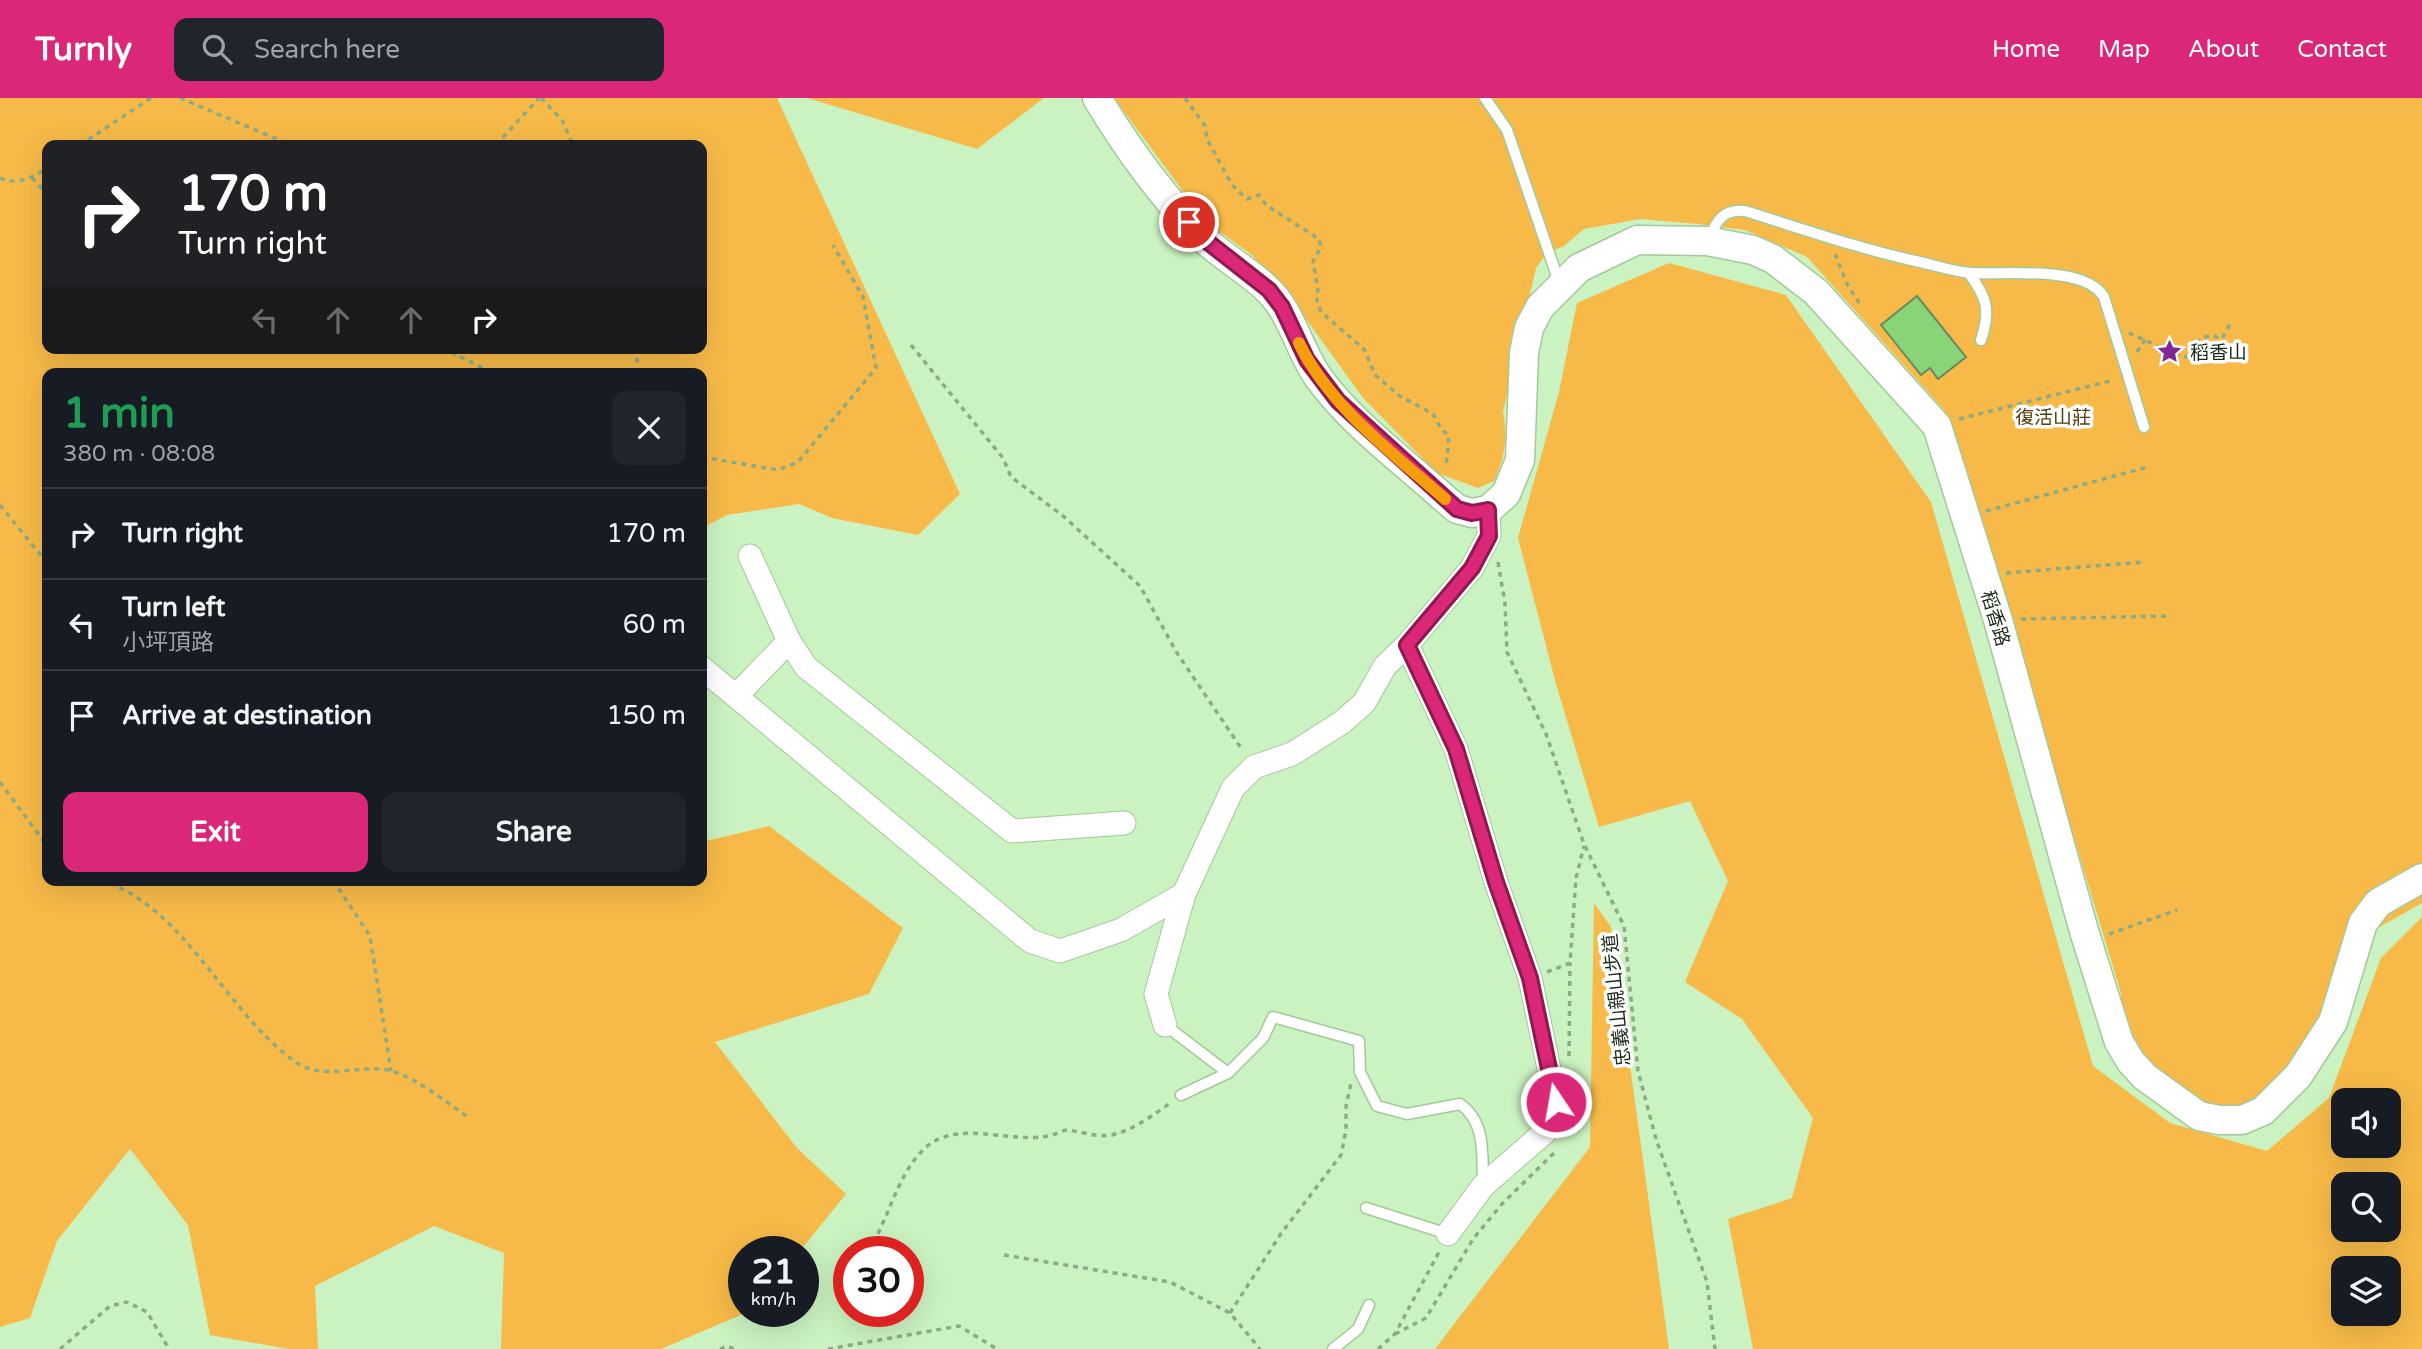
<!DOCTYPE html>
<meta charset="utf-8">
<style>
body{margin:0;font-family:"Varela Round","Noto Sans TC",sans-serif;background:#20242c;color:#f1f3f6;height:100vh;display:flex;flex-direction:column;font-size:26px;white-space:nowrap}
*{box-sizing:border-box;margin:0}
p{font-size:23px;color:#9ea1a6}
.icon{flex:none;width:38px;height:38px;fill:none;stroke:currentColor;stroke-width:2;stroke-linecap:round;stroke-linejoin:round}
.map{position:relative;flex:1;overflow:hidden}
.details{position:absolute;left:42px;top:270px;width:665px;height:518px;display:flex;flex-direction:column;background:#171b24;border-radius:14px;box-shadow:0 7px 28px #0002}
.details>*{flex:none}
.banner{position:absolute;left:42px;top:42px;width:665px;height:214px;border-radius:14px;box-shadow:0 7px 28px #0002;background:#202124;color:#fff;overflow:hidden}
.fabs{position:absolute;left:2331px;top:990px;display:grid;gap:14px}
.fabs a{display:grid;place-items:center;width:70px;height:70px;border-radius:14px;background:#171b24;box-shadow:0 7px 28px #0002;font-size:35px}
.speed{position:absolute;left:728px;top:1138px;display:flex;gap:14px;font-size:35px;font-weight:700;text-align:center}
.speed>*{display:grid;place-content:center;width:91px;height:91px;border-radius:50%;background:#171b24;box-shadow:0 7px 28px #0002;line-height:1}
.speed small{font-size:18px;font-weight:400}
.speed .limit{border:10px solid #d22;background:#fff;color:#111}
.pin{position:absolute;display:grid;place-items:center;width:60px;height:60px;color:#fff;margin:-30px;border:4px solid #fff;border-radius:50%;box-shadow:0 2px 7px #0007}
.me{position:absolute;width:77px;margin:-38px;rotate:348deg;stroke-linejoin:round;filter:drop-shadow(0 0 5px #0008)}
.turn{display:flex;align-items:center;gap:24px;height:147px;padding:0 21px;font-size:32px}
.turn .icon{width:91px;height:91px;stroke-width:2.5}
.turn b{display:block;font-size:49px;line-height:60px}
.lanes{display:flex;align-items:center;height:66px;padding:0 21px;background:#0003;justify-content:center;gap:35px;direction:ltr}
.lanes .off{opacity:.35}
.round{display:grid;place-items:center;flex:none;width:74px;height:74px;border-radius:14px;background:#20242c}
.overview{display:flex;align-items:center;justify-content:space-between;height:119px;padding:0 21px}
h1{font-size:42px;font-weight:700;line-height:52px;color:#1e9e55}
.cta{display:flex;gap:14px;margin-top:auto;padding:14px 21px}
.cta a{flex:1;height:80px;border-radius:14px;background:#db2777;color:#fff;font-size:28px;font-weight:700;line-height:80px;text-align:center}
.cta a+a{background:#20242c;color:#f1f3f6}
ul{padding:0;list-style:none}
li{display:flex;align-items:center;gap:21px;height:91px;padding:0 21px;border-top:2px solid #363941}
li div{flex:1}
li b{display:block;font-size:26px}
li em{font-style:normal}
header{display:flex;align-items:center;gap:42px;box-sizing:border-box;height:98px;padding:0 35px;background:#db2777;color:#fff}
header strong{font-size:33px}
nav{display:flex;gap:38px;margin-inline-start:auto;font-size:24px}
.search{width:490px;height:63px;background:#20242c;display:flex;align-items:center;gap:18px;box-sizing:border-box;padding:0 24px;border-radius:14px;color:#9ea1a6;font-size:26px}
.map>svg:first-child{display:block}
.green{fill:#f7ba48;fill-rule:evenodd}
.building{fill:#89d478;stroke:#678b5f;stroke-width:2}
.lines{fill:none;stroke-linecap:round;stroke-linejoin:round}
.service-casing{stroke:#a3c99a;stroke-width:13}
.minor-casing{stroke:#a3c99a;stroke-width:25}
.tertiary-casing{stroke:#a3c99a;stroke-width:31}
.path{stroke:#8cab85;stroke-width:3.5;stroke-dasharray:5 5;stroke-linecap:butt}
.service{stroke:#fff;stroke-width:10}
.minor{stroke:#fff;stroke-width:23}
.tertiary{stroke:#fff;stroke-width:28}
.route-casing{stroke:#8e194d;stroke-width:18}
.route{stroke:#db2777;stroke-width:12}
.slow{stroke:#f59e0b;stroke-width:12}
.labels{text-anchor:middle;stroke-width:7;stroke-linejoin:round;paint-order:stroke}
.poi-label{font-size:19px;fill:#1b2a18;stroke:#fff;text-anchor:start}
.park-label{font-size:19px;fill:#553d0d;stroke:#fff}
.street-label{font-size:19px;fill:#1b2a18;stroke:#fff}
</style>
<header>
<strong>Turnly</strong>
<div class="search"><svg class="icon" aria-label="search" viewBox="0 0 24 24"><circle cx="10" cy="10" r="6"/><path d="M15 15l6 6"/></svg>Search here</div>
<nav><a>Home</a><a>Map</a><a>About</a><a>Contact</a></nav>
</header>
<div class="map">
<svg width="2422" height="1251" viewBox="0 0 2422 1251">
<rect width="100%" height="100%" fill="#cbf2c1"/>
<g class="green">
<path d="M0,0H777L960,396L918,437L832,420L799,406L727,417L702,430V275H47V782H702V744L769,728L903,830L869,896L715,944L797,1050L846,1096L800,1153H744V1213H750L661,1251H501L504,1155L434,1128L315,1188L318,1251H289L210,1237L188,1127L130,1051L57,1143L30,1220L0,1229ZM47,47H702V250H47Z"/>
<polygon points="807,0 1044,0 977,51"/>
<path d="M1114,0H2422V805L2376,831L2331,900L2298,968L2249,1010L2200,1008L2118,940L2121,895L1945,313L1807,159L1745,132L1697,126L1640,121L1584,131L1564,148L1547,155L1536,170L1503,314C1508,339 1505,360 1494,383L1478,390L1437,375L1363,300L1288,196L1252,157L1205,123Z"/>
<path d="M1669,165L1786,197L1931,404L2093,968L2170,1025L2267,1053L2329,1000L2381,860L2422,819V1251H1753L1728,1121L1792,1100L1813,1020L1742,921L1685,884L1728,783L1690,703L1599,729L1556,586L1518,440L1559,294L1577,205ZM2343,1003H2389V1048H2343ZM2343,1087H2389V1132H2343ZM2343,1171H2389V1216H2343Z"/>
<polygon points="1594,805 1611,829 1669,1251 1435,1251 1590,1049"/>
</g>
<polygon class="building" points="1917,198 1966,259 1938,281 1930,270 1921,277 1881,227"/>
<g class="lines">
<defs>
<g id="service">
<polyline points="1485,0 1507,32 1560,187"/>
<path d="M1708,142C1717,123 1722,111 1745,113C1803,131 1860,151 1920,164C1937,168 1955,174 1972,175C2007,177 2085,167 2104,199L2144,329"/>
<path d="M1969,175C1987,200 1991,212 1981,242"/>
<polyline points="1165,927 1228,975 1181,997"/>
<path d="M1228,975L1263,940L1273,919L1359,943L1360,974L1377,1008L1407,1016L1460,1006C1486,1024 1482,1056 1483,1085"/>
<polyline points="1366,1110 1448,1136"/>
<polyline points="1333,1251 1358,1231 1369,1207"/>
</g>
<g id="minor">
<polyline points="750,458 789,543"/>
<polyline points="702,570 1030,843 1060,853 1121,832 1184,796 1233,690 1254,669 1292,656 1341,625 1364,605 1385,568 1407,547"/>
<polyline points="736,598 789,543 806,569 1012,733 1124,725"/>
<polyline points="1165,927 1156,896 1184,796"/>
<polyline points="1448,1136 1483,1088 1545,1034 1556,1004 1530,880 1496,784 1456,651 1407,547 1472,470 1489,438 1488,412"/>
</g>
<path id="tertiary" d="M1097,0C1127,50 1161,97 1202,139C1222,159 1248,172 1268,192C1292,215 1299,252 1318,279C1351,325 1402,362 1444,400L1457,411L1472,415L1488,412L1506,396L1520,362L1524,255L1529,230L1540,209L1579,170L1637,142L1707,143L1753,152L1773,161L1816,194L1937,328L1998,522L2084,833L2119,944L2131,964L2145,979L2199,1018L2219,1022H2242L2263,1013L2298,978L2333,924L2363,825L2378,805L2422,780"/>
</defs>
<use href="#service" class="service-casing"/>
<use href="#minor" class="minor-casing"/>
<use href="#tertiary" class="tertiary-casing"/>
<g class="path">
<polyline points="180,0 291,47"/>
<polyline points="541,0 562,22 573,47"/>
<polyline points="1185,0 1205,28 1207,41 1232,87 1247,101 1259,97 1266,107 1319,141 1321,149 1313,163 1318,192 1316,199 1321,214 1364,251 1375,277 1400,298 1433,316 1441,331 1449,338 1446,370"/>
<polyline points="80,47 151,0"/>
<polyline points="496,47 539,0"/>
<path d="M0,80C16,88 34,79 47,70"/>
<polyline points="32,80 47,96"/>
<polyline points="1835,156 1847,186 1861,208"/>
<path d="M2129,235C2147,242 2169,256 2187,259C2191,245 2198,242 2211,237L2222,241L2232,222"/>
<polyline points="911,247 1003,360 1011,379 1062,417 1140,488 1177,555 1243,653"/>
<polyline points="442,250 493,275"/>
<polyline points="636,250 638,275"/>
<polyline points="2137,254 2145,242"/>
<polyline points="1959,321 2114,282"/>
<polyline points="702,359 778,372 798,364 876,270 863,199 833,147"/>
<polyline points="0,407 47,465"/>
<polyline points="1986,413 2148,369"/>
<polyline points="1498,464 1505,505 1507,554 1546,636 1584,746 1624,828 1638,973 1656,1041 1707,1184 1715,1251"/>
<polyline points="2006,475 2143,464"/>
<polyline points="2021,521 2168,518"/>
<polyline points="0,684 47,748"/>
<path d="M101,782C188,811 224,914 297,965C324,983 363,965 392,973C416,980 448,1005 469,1020"/>
<polyline points="333,782 370,838 391,973"/>
<polyline points="2109,836 2177,812"/>
<polyline points="1547,874 1570,865 1576,780 1584,748"/>
<polyline points="1569,958 1570,865"/>
<path d="M868,1153C889,1122 896,1078 924,1051C956,1020 1010,1046 1048,1038C1056,1037 1061,1032 1068,1032C1082,1034 1096,1039 1111,1037C1133,1033 1154,1016 1172,1004"/>
<polyline points="1004,1157 1170,1184 1230,1215 1260,1251"/>
<polyline points="842,1178 849,1172"/>
<polyline points="1230,1215 1280,1137 1341,1057 1346,1032 1346,1008 1351,985"/>
<polyline points="1395,1236 1426,1220 1473,1141 1502,1106 1557,1052"/>
<polyline points="60,1251 110,1208 127,1204 147,1214 169,1251"/>
<polyline points="720,1251 727,1248 734,1251"/>
<polyline points="828,1251 959,1228 997,1251"/>
<polyline points="1378,1251 1395,1236 1439,1154"/>
</g>
<use href="#service" class="service"/>
<use href="#minor" class="minor"/>
<use href="#tertiary" class="tertiary"/>
</g>
<g class="lines">
<defs>
<polyline id="route" points="1189,124 1204,141 1269,192 1282,209 1307,262 1338,303 1457,411 1472,415 1488,412 1489,438 1472,470 1407,547 1456,651 1496,784 1530,880 1556,1004"/>
</defs>
<use href="#route" class="route-casing"/>
<use href="#route" class="route"/>
<path class="slow" d="M1299,245C1330,309 1393,355 1445,401"/>
</g>
<defs>
<symbol id="sight-bare" viewBox="-9 -9 18 18"><path d="M0-6L1.8-2.2L6-1.7L2.9 1.2L3.7 5.4L0 3.3L-3.7 5.4L-2.9 1.2L-6-1.7L-1.8-2.2Z" fill="#812895" stroke="#fff" stroke-width="2.5" paint-order="stroke"/></symbol>
</defs>
<g fill-rule="evenodd">
<use href="#sight-bare" x="2152" y="236" width="35" height="35"/>
</g>
<g class="labels">
<g class="poi-label">
<text x="2190" y="261">稻香山</text>
</g>
<g class="park-label">
<text x="2053" y="326">復活山莊</text>
</g>
<g class="street-label">
<text transform="translate(1996 520) rotate(73)" y="7">稻香路</text>
<text transform="translate(1616 902) rotate(-96)" y="7">忠義山親山步道</text>
</g>
</g>
</svg>
<div class="fabs">
<a><svg class="icon" aria-label="sound" viewBox="0 0 24 24"><path d="M4 9h4l5-4v14l-5-4H4zM17 9q2 3 0 6"/></svg></a>
<a><svg class="icon" aria-label="search" viewBox="0 0 24 24"><circle cx="10" cy="10" r="6"/><path d="M15 15l6 6"/></svg></a>
<a><svg class="icon" aria-label="layers" viewBox="0 0 24 24"><path d="M12 4l9 5-9 5-9-5zM3 14l9 5 9-5"/></svg></a>
</div>
<div class="speed"><div>21<small>km/h</small></div><div class="limit">30</div></div>
<div class="pin" style="left:1189px;top:124px;background:#d93025"><svg class="icon" aria-label="arrive" viewBox="0 0 24 24"><path d="M6 21V4h12l-3 4 3 4H6"/></svg></div>
<svg class="me" style="left:1556px;top:1004px" viewBox="-20 -20 40 40"><circle r="17" fill="#db2777" stroke="#fff" stroke-width="3"/><path d="M0-11L8 9 0 5-8 9z" fill="#fff"/></svg>
<div class="banner">
<div class="turn"><svg class="icon" aria-label="right" viewBox="0 0 24 24"><path d="M7 20v-9h11M14 6l5 5-5 5"/></svg><div><b>170 m</b>Turn right</div></div>
<div class="lanes"><svg class="icon off" aria-label="left" viewBox="0 0 24 24"><path d="M17 20v-9H6M10 6l-5 5 5 5"/></svg><svg class="icon off" aria-label="ahead" viewBox="0 0 24 24"><path d="M12 20V5M6 11l6-6 6 6"/></svg><svg class="icon off" aria-label="ahead" viewBox="0 0 24 24"><path d="M12 20V5M6 11l6-6 6 6"/></svg><svg class="icon" aria-label="right" viewBox="0 0 24 24"><path d="M7 20v-9h11M14 6l5 5-5 5"/></svg></div>
</div>
<section class="details">
<div class="overview"><div><h1>1 min</h1><p>380 m · 08:08</p></div><a class="round"><svg class="icon" aria-label="close" viewBox="0 0 24 24"><path d="M6 6l12 12M18 6L6 18"/></svg></a></div>
<ul>
<li><svg class="icon" aria-label="right" viewBox="0 0 24 24"><path d="M7 20v-9h11M14 6l5 5-5 5"/></svg><div><b>Turn right</b></div><em>170 m</em></li>
<li><svg class="icon" aria-label="left" viewBox="0 0 24 24"><path d="M17 20v-9H6M10 6l-5 5 5 5"/></svg><div><b>Turn left</b><p>小坪頂路</p></div><em>60 m</em></li>
<li><svg class="icon" aria-label="arrive" viewBox="0 0 24 24"><path d="M6 21V4h12l-3 4 3 4H6"/></svg><div><b>Arrive at destination</b></div><em>150 m</em></li>
</ul>
<div class="cta"><a>Exit</a><a>Share</a></div>
</section>
</div>
